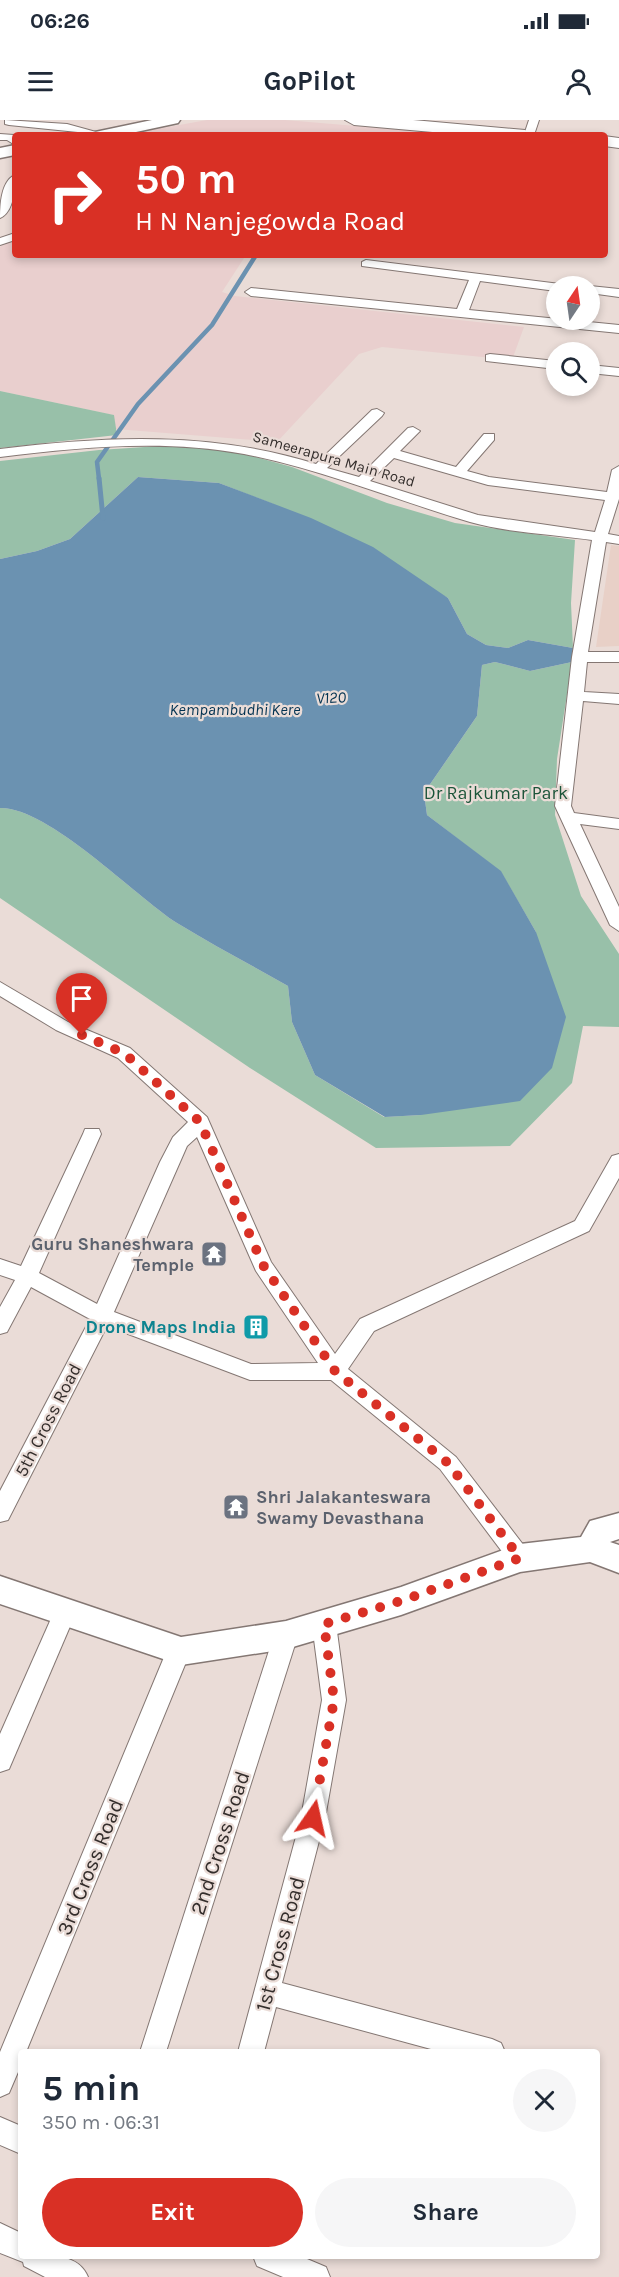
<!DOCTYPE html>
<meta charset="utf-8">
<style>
body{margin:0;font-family:Karla,sans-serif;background:#f6f6f7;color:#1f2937;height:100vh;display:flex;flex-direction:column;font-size:22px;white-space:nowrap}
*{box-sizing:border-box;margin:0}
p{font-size:20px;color:#747a83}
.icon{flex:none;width:33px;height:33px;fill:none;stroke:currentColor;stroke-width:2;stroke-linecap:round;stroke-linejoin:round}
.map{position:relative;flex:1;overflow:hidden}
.panel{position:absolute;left:18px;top:1929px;width:582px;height:210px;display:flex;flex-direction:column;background:#fff;border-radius:6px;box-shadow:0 3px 9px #0003}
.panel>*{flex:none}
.guide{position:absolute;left:12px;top:12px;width:596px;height:126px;border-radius:6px;box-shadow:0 3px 9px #0003;background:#d93025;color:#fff;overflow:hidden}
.needle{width:39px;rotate:13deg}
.buttons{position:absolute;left:546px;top:156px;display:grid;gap:12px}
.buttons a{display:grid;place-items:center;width:54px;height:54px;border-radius:50%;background:#fff;box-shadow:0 3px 9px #0003;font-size:30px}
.pin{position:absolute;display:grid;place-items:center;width:51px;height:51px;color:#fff;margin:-62px -26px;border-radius:50% 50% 50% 0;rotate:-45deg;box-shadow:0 0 6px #0007}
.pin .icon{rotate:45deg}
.me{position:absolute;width:66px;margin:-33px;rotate:11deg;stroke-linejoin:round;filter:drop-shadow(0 0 4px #0008)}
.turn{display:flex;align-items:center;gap:21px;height:126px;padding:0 24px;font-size:27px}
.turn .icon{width:78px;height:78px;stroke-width:2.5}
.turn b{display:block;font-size:42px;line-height:51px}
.round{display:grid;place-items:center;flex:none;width:63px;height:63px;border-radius:32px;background:#f6f6f7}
.overview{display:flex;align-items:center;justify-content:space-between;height:102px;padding:0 24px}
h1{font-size:36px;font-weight:700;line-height:45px}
.cta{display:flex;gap:12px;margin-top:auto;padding:12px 24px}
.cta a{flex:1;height:69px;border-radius:36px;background:#d93025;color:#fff;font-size:24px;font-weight:700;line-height:69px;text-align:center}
.cta a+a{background:#f6f6f7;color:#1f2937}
.status{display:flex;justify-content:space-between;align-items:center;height:42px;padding:0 30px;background:#fff;direction:ltr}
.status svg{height:16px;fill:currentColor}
header{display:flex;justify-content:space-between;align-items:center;height:78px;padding:0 24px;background:#fff;font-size:27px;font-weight:700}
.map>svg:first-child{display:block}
.industrial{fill:#e9cfce}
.education{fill:#e8d0c7}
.green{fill:#98c0a9}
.water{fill:#6b92b1}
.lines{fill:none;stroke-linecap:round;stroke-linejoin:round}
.stream-far1{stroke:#6b92b1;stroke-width:4.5}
.stream{stroke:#6b92b1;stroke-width:5}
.street-casing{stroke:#847773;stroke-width:2}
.secondary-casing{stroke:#847773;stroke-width:3}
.primary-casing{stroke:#847773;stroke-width:2}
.street{fill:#fff;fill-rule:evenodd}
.secondary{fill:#fff;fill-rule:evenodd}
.primary{fill:#fff;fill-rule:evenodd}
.route{stroke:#d93025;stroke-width:10;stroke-dasharray:0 18}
.labels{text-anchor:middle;stroke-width:4.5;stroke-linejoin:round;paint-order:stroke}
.far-street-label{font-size:15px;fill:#342e2c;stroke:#eadcd7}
.far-water-label{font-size:16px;font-style:italic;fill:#003150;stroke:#eadcd7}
.park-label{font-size:18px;fill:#1b5439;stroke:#eadcd7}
.worship-label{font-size:18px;font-weight:bold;fill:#5b616d;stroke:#eadcd7;text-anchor:end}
.culture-label{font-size:18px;font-weight:bold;fill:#0d838f;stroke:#eadcd7;text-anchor:end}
.street-label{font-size:18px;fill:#342e2c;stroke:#eadcd7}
.near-street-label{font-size:21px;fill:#342e2c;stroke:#eadcd7}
</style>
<div class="status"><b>06:26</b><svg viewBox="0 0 49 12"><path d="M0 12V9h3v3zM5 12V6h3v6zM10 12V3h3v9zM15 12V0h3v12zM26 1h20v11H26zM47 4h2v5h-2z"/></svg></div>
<header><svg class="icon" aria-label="menu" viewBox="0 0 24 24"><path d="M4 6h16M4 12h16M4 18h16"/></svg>GoPilot<svg class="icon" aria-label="person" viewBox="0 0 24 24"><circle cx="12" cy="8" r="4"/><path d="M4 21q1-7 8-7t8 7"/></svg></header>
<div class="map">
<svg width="619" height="2157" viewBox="0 0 619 2157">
<rect width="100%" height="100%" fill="#eadcd7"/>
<g class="industrial">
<polygon points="207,0 285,0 463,15 124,15"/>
<polygon points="15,116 15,135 246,135 222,172 235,176 524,207 512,240 382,227 359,234 277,322 116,309 113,295 0,271 0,127"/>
</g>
<polygon class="education" points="611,425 619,426 619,526 596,527"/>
<g class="green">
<polygon points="0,271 114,295 117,315 0,328"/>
<polygon points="175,325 231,330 292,347 387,383 455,403 575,420 571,483 573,528 528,520 508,528 486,525 467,514 448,478 273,384 219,363 138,357 70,419 37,431 0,439 0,341 99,330"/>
<path d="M495,542L530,551L572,542L557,639L555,695L581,776L619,834V907L583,906L572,963L510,1026L376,1028L250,948L0,778V688C48,687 134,775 177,803C213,825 251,845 288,866L292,902L315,955L384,997L421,995L536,812L501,752L427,695L424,673L477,596L482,545Z"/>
</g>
<path class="water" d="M138,357L219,363L311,398L373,427L448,478L467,514L486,525L508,528L528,520L573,528L572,542L530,551L495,542L482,545L477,596L424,673L427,695L501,751L536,812L566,897L552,948L520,981L421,995L385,997L315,955L292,902L288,866C251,845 213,825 177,803C134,775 48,687 0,688V439L37,431L70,419Z"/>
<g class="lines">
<polyline class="stream-far1" points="99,359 97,342 138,284 212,205 256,135"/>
<polyline class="stream" points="99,358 103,398"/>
<defs>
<g id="street">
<polygon points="5,0 67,4 107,15 9,5 5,4"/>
<polygon points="529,0 539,0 534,15 524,15"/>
<polygon points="0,14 14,15 15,25 7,20 0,20"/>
<path d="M15,55C15,68 14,92 0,98C0,85 1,61 15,55Z"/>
<polygon points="15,113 15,120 0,125 0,118"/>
<polygon points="366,140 560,164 562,166 556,166 556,171 480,161 469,190 619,205 619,213 251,176 245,172 251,168 457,189 469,160 362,146 362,142"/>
<polygon points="590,166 619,169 619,177 590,173"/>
<polygon points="490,234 556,241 556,249 486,241 486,235"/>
<polygon points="590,245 619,248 619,256 590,253"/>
<path d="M377,289L384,293L382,296L327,348L359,357L408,308L413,307L420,311L400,331L456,347L484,314H494V320L467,351L489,357L607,372L612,350L619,346V379L608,414L619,416V424L606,422L588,532H619V542H587L584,572L619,574V584L583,581L571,686L574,693L619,699V709L580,704L619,787V811L610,805L555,686L572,537L592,420C552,414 509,413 470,402C395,380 322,349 244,334C164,319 81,327 0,337V329C106,316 212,311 316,344L372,290ZM394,338L488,365L605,380L595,412L478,395L370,361Z"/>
<path d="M0,862L68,902L130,928L207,997L271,1142L335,1234L360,1199L575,1101L612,1036L619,1034V1058L589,1111L374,1211L348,1249L456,1337L528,1431L531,1438L528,1445L520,1448L512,1445L440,1349L331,1260H250L107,1206L8,1400L0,1402V1371L90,1199L31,1167L7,1212L0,1214V1187L15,1160L0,1155V1139L21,1146L83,1014L85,1009H99L101,1014L39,1153L97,1184L160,1042L173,1017L188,1002L118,938L56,910L0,876ZM197,1017L256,1151L318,1243L251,1244L114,1192L180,1042L187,1026Z"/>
<polygon points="66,1480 74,1483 77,1490 9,1649 0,1652 0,1614 58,1483"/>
<polygon points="324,1494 332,1497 336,1504 346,1580 325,1698 282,1863 492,1919 501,1923 505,1932 442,1932 276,1887 264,1932 238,1932 301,1698 322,1580 312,1504 316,1497"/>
<polygon points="286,1505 294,1508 298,1515 166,1932 140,1932 274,1515 278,1508"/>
<polygon points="179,1520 187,1523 191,1530 26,1932 21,1932 21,1945 9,1973 0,1977 0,1932 167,1530 171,1523"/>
<polygon points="0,1997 21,2006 21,2034 0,2025"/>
<path d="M0,2103L21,2113V2136C45,2136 77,2131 88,2157H45L24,2146L23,2142L0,2133Z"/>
<polygon points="253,2136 300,2136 326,2147 330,2157 283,2157 257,2146"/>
</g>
<g id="secondary">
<polygon points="152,0 180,0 178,3 122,15 93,15 95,12"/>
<polygon points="15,25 15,35 0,38 0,28"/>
<polygon points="619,1393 619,1419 610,1422 619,1425 619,1453 590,1442 520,1452 401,1495 286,1529 181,1545 0,1484 0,1456 181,1517 286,1501 401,1467 520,1424 581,1417 590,1401"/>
</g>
<g id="primary">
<polygon points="345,0 413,0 525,10 534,15 466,15 354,5"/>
<polygon points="604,16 619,18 619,28 604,26"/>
</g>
</defs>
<use href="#street" class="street-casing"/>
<use href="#secondary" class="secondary-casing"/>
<use href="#primary" class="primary-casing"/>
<use href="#street" class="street"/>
<use href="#secondary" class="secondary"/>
<use href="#primary" class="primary"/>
</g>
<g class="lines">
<polyline class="route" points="82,915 124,933 200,1002 263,1145 335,1251 448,1343 520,1438 401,1481 324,1504 334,1580 313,1698"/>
</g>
<defs>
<symbol id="temple-square" viewBox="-11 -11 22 22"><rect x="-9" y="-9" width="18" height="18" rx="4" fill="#6b7280" stroke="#eadcd7"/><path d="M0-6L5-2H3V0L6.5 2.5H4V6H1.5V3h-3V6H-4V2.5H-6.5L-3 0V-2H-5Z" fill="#fff"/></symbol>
<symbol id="building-square" viewBox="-11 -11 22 22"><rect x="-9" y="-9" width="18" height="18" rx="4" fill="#0f9aa8" stroke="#eadcd7"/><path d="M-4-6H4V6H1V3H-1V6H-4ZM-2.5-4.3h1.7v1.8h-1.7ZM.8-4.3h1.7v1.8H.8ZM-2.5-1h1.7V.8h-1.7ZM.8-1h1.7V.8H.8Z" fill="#fff"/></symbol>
</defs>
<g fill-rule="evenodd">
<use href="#temple-square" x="199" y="1119" width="30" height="30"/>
<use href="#building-square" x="241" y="1192" width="30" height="30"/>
<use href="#temple-square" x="221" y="1372" width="30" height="30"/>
</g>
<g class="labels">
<g class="far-street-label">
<text transform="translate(334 339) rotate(16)" y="5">Sameerapura Main Road</text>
</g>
<g class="far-water-label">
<text transform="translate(331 577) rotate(-3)" y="6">V120</text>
<text x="235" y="595">Kempambudhi Kere</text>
</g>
<g class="park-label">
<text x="496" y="679">Dr Rajkumar Park</text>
</g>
<g class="worship-label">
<text x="194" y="1130">Guru Shaneshwara<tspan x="194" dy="21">Temple</tspan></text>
<text x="256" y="1383" text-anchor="start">Shri Jalakanteswara<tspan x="256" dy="21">Swamy Devasthana</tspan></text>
</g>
<g class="culture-label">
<text x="236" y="1213">Drone Maps India</text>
</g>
<g class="street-label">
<text transform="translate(48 1300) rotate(-63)" y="6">5th Cross Road</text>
</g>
<g class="near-street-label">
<text transform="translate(220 1723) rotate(-72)" y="7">2nd Cross Road</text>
<text transform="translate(90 1747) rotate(-68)" y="7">3rd Cross Road</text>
<text transform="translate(280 1824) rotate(-75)" y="7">1st Cross Road</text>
</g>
</g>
</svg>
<div class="buttons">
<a><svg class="needle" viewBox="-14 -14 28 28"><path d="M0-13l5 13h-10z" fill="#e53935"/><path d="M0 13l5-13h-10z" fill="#747a83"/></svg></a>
<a><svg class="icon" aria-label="search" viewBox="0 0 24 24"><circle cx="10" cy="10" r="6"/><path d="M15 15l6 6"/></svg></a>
</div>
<div class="pin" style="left:82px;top:915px;background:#d93025"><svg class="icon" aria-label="arrive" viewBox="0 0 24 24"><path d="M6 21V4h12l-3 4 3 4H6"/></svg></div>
<svg class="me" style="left:313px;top:1698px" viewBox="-20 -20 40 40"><path d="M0-17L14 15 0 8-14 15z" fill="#d93025" stroke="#fff" stroke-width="4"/></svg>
<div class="guide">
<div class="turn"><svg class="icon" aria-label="right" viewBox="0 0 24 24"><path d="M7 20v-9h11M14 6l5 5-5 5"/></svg><div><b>50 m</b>H N Nanjegowda Road</div></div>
</div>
<section class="panel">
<div class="overview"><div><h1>5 min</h1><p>350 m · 06:31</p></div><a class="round"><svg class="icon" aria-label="close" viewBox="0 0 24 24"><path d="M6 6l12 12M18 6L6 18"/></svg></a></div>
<div class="cta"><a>Exit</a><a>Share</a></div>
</section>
</div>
